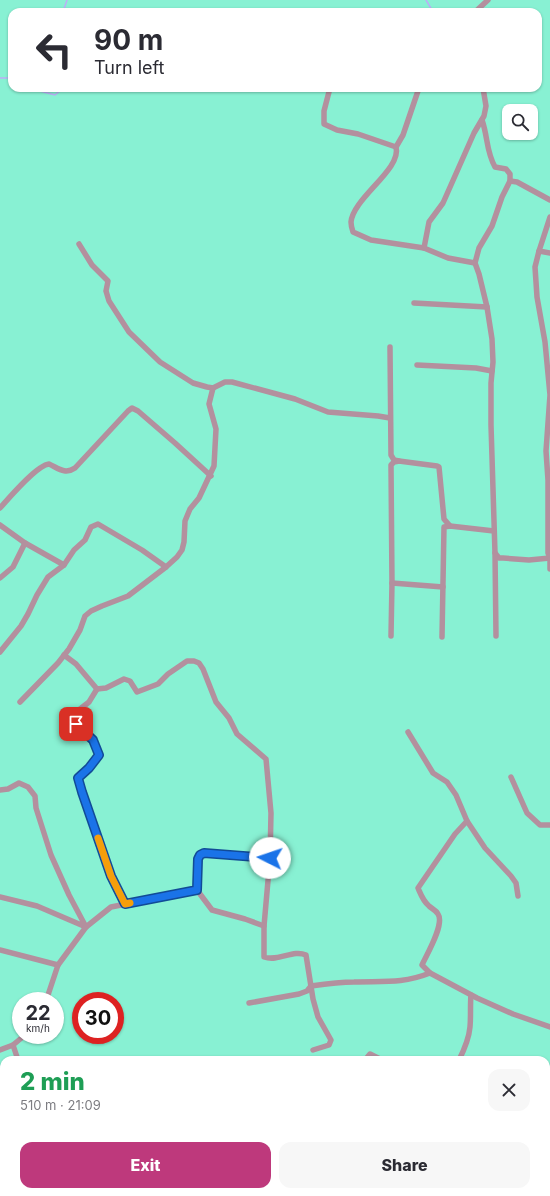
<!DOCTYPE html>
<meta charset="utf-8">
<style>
body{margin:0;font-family:Inter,sans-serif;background:#f7f7f7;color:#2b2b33;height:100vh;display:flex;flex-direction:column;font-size:15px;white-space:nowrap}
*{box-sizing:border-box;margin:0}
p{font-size:13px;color:#7c7c81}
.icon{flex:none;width:22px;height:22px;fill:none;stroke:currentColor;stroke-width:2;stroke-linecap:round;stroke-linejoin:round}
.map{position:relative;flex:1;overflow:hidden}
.drawer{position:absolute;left:0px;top:1056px;width:550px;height:140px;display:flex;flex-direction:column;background:#fff;border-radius:12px 12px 0 0;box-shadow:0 1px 3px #0004}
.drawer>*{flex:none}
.top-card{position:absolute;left:8px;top:8px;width:534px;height:84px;border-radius:12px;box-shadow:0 1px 3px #0004;background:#fff;color:#2b2b33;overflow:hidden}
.buttons{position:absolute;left:502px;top:104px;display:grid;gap:8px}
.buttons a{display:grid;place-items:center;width:36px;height:36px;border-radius:8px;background:#fff;box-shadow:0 1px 3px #0004;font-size:20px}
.speed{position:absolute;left:12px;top:992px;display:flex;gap:8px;font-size:20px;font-weight:700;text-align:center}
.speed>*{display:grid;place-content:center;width:52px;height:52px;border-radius:50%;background:#fff;box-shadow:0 1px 3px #0004;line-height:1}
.speed small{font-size:10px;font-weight:400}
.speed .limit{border:6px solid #d22;background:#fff;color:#111}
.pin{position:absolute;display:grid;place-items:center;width:34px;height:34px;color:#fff;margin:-17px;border-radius:8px;box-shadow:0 2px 6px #0006}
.me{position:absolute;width:44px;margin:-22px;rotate:274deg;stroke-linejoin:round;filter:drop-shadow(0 0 3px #0008)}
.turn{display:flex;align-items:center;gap:14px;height:84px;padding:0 20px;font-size:18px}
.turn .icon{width:52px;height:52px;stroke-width:2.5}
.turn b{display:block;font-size:28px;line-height:34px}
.round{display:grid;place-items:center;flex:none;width:42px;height:42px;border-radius:12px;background:#f7f7f7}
.overview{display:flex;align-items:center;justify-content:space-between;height:68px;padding:0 20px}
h1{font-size:24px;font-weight:800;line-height:30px;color:#1e9e55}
.primary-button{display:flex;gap:8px;margin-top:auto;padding:8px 20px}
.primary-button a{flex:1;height:46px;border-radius:12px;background:#be397c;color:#fff;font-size:16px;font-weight:800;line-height:46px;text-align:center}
.primary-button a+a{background:#f7f7f7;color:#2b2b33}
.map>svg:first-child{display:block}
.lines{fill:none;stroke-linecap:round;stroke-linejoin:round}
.stream{stroke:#bcadf7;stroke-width:1.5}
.minor{stroke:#b3909e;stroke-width:5.5}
.route-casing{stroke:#114b97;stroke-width:10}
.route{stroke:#1a73e8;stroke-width:7}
.slow{stroke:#f59e0b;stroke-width:7}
</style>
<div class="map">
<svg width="550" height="1196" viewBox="0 0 550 1196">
<rect width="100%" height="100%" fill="#88f1d3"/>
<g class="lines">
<g class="stream">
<polyline points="426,0 432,10 430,12"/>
<polyline points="63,12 67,0"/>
<polyline points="0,78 12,78"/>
<polyline points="35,88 40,91 55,95 63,88"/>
</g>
<g class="minor">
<polyline points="475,12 488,0"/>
<path d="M330,88L324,111V124L337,130L358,134L396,147C402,169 353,198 351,222C351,225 352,229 353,232L371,240L424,248"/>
<path d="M482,120C488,137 486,151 495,167L506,169L510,174V181L502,197L492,226L479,248L475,263L479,274L487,307L492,339L493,362L491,383V425L495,553L499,558H503L529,560L550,558"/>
<polyline points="396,147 403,135 419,88"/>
<polyline points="510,181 517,182 550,200"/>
<polyline points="550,217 539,251 550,253"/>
<polyline points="79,244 92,265 108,281 106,291 109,301 129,332 160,362 193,383 207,387 213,388 225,382 232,382 295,399 328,412 378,416 390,418"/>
<polyline points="539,251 535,267 537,297 545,342 550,395 546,451 548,480 548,553 550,558 550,569"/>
<polyline points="475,263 448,258 424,248 429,222 443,203 474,133 484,116 486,106 483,88"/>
<polyline points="414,303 487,307"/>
<polyline points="390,347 391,455 394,460 399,461 437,466 439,467 444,519 450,526"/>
<polyline points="417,365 476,368 492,371"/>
<path d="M0,508C9,498 37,465 49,464C58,468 65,475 75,468L128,411L132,408L138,411L175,443L211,476"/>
<polyline points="0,525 25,543 64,565"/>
<polyline points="495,553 496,636"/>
<polyline points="0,578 13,567 25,543"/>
<polyline points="392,583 443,587"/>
<polyline points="391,636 392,583 391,465 394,462 399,461"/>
<polyline points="442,637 444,527 450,526 494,531"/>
<polyline points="0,652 21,626 28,614 37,595 48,577 64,565 74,550 85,540 91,527 98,524 142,550 166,567"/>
<polyline points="64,655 76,664 97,689 106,688 124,679 130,681 137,692 158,684 168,674 187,661 194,661 199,663 203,669 216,702 229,718 237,734 266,759 271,813 270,858 264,926"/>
<polyline points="97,689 89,702 75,713 76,724 93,740 99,755 89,768 78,778 82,792 111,876 125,904"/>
<polyline points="20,702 58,663 69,649 80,630 85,616 91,611 102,606 128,596 166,567 177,557 182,550 184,542 185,521 190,509 199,498 214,466 216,429 209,404 213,388"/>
<polyline points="408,732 433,773 447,782 456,795 467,821"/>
<polyline points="511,777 527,813 540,825 550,825"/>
<polyline points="0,790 8,789 19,783 28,787 35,796 36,808 51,855 69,895 86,927 37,906 0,897"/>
<polyline points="197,890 198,859 200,855 204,853 270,858"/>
<polyline points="0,950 58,965"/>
<path d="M430,973L422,965C427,954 445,924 438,914C436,910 432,909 429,906C423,901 421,895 418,888L455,834L467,821L485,848L511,876L516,883L518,896"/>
<path d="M46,1001L58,965L86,927L111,907L197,890L212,910L245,919L264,926V957C279,962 293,949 306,955L313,999L318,1017L331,1040L329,1045L313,1050"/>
<path d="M249,1003L299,994L307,991L311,986C325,984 340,982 354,982C384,981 402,984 430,973L477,998L513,1014L550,1027"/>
<polyline points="0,1050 13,1045"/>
<polyline points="18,1060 13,1045 25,1035"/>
<polyline points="365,1060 370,1054 382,1060"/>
<path d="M459,1060C464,1050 469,1038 470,1027C471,1016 470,1005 471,995"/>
<polyline points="513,1060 516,1059 523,1060"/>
<polyline points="546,1073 550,1074"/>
<polyline points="546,1165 550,1164"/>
<polyline points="190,1192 191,1196"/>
<polyline points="292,1192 294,1196"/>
<polyline points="12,1196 12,1192"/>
<polyline points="80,1196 82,1192"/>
<polyline points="137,1196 139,1192"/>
<polyline points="407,1196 424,1192"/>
</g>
</g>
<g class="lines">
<defs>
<polyline id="route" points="76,724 93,740 99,755 89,768 78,778 82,792 111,876 125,904 197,890 198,859 200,855 204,853 270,858"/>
</defs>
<use href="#route" class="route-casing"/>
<use href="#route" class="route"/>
<polyline class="slow" points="98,838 111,876 125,904 130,903"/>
</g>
</svg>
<div class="buttons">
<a><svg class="icon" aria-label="search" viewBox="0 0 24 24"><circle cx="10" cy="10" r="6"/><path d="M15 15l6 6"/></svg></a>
</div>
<div class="speed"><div>22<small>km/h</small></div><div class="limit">30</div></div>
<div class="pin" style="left:76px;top:724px;background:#d93025"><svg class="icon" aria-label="arrive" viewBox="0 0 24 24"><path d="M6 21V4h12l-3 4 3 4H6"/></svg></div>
<svg class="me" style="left:270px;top:858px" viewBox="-20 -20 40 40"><circle r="19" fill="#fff"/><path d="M0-13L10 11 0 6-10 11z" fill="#1a73e8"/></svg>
<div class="top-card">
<div class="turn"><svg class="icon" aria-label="left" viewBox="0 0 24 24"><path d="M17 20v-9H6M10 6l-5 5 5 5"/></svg><div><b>90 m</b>Turn left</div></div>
</div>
<section class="drawer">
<div class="overview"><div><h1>2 min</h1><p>510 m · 21:09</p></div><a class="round"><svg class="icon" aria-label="close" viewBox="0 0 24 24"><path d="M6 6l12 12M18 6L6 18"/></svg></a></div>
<div class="primary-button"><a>Exit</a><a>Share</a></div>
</section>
</div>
